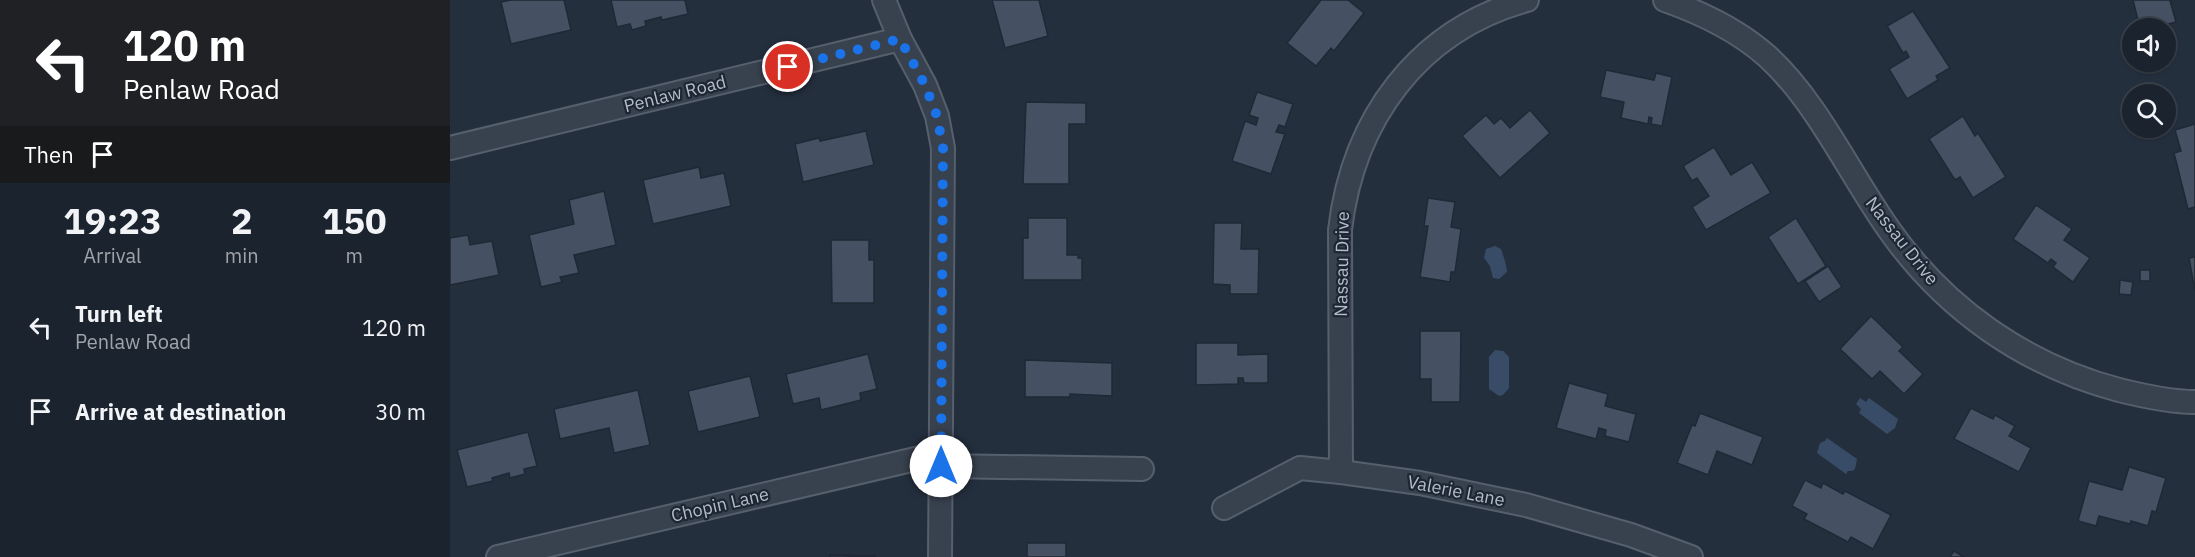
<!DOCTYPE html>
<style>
body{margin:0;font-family:"IBM Plex Sans",sans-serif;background:#242b36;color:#f1f3f6;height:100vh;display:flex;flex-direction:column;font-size:22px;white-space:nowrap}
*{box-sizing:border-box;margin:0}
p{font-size:20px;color:#a0a4aa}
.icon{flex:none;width:33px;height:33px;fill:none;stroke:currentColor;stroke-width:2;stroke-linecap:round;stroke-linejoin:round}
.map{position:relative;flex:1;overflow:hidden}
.details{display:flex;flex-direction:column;background:#1b232e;width:450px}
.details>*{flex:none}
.top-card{background:#202124;color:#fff;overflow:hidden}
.controls{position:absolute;left:1672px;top:18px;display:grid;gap:12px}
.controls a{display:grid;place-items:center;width:54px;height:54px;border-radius:50%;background:#1b232e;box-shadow:0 2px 4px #0004,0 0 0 2px #39404a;font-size:30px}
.pin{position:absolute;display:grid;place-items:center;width:51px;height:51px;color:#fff;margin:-26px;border:3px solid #fff;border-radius:50%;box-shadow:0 2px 6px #0007}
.me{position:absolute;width:66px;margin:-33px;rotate:0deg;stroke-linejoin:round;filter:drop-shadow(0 0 4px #0008)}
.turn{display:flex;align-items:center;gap:21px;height:126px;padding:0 24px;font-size:27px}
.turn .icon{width:78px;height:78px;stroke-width:2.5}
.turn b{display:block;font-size:42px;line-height:51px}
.then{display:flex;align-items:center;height:57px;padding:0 24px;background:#0003;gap:12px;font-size:22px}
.eta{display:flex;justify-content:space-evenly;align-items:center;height:102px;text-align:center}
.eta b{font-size:36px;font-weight:800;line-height:42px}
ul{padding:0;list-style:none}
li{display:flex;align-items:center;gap:18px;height:84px;padding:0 24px}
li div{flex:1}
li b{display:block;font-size:22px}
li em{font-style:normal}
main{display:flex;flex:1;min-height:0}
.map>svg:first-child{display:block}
.water{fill:#394c67}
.building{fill:#455162;stroke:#1f2835;stroke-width:1.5}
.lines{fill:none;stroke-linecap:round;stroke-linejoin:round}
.street-casing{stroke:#565f6c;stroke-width:26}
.street{stroke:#38414e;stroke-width:22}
.route{stroke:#1a73e8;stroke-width:10;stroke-dasharray:0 18}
.labels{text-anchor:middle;stroke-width:4.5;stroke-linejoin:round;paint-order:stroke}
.street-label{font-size:18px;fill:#b4bcc9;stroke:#1d2633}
</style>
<main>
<section class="details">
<div class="top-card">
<div class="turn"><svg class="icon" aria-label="left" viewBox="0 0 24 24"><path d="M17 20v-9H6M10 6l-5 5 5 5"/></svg><div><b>120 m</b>Penlaw Road</div></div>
<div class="then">Then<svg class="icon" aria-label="arrive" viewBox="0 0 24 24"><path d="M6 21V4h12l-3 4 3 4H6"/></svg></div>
</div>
<div class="eta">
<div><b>19:23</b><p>Arrival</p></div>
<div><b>2</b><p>min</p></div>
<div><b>150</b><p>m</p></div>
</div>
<ul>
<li><svg class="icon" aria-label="left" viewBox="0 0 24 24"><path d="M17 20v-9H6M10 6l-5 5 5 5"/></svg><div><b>Turn left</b><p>Penlaw Road</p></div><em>120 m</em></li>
<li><svg class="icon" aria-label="arrive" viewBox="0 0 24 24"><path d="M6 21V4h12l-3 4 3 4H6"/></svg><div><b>Arrive at destination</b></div><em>30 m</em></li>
</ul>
</section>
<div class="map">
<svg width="1745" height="557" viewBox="0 0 1745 557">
<rect width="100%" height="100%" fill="#242f3e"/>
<g class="water">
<path d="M1045,246L1051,249C1053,255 1057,266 1057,272L1049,279L1043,278L1040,266L1034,258L1036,249Z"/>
<polygon points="1045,350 1053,351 1059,357 1059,388 1053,395 1049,396 1039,389 1039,357"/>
<polygon points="1410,398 1416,402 1419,398 1448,419 1445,428 1437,434 1409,413 1411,409 1406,404"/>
<polygon points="1377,438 1407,459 1405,469 1402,471 1398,471 1396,474 1367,453 1370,443 1375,441"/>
</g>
<g class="building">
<polygon points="61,0 114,0 121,30 61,44 51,2"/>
<polygon points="161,0 235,0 238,14 212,20 211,17 195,21 196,26 182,30 180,24 167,27"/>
<polygon points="542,0 589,0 598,36 555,48"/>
<polygon points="871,0 898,0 914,13 884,51 881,48 866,66 837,43"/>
<polygon points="1683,0 1722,0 1720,1 1726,22 1702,28 1690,28"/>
<polygon points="1463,11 1500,68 1486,76 1488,80 1457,99 1439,69 1459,57 1456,51 1453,53 1437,26"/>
<polygon points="1156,70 1204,80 1206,73 1222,77 1212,126 1201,124 1202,118 1199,117 1198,124 1171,118 1174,102 1150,97"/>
<polygon points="807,92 843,104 835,127 829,125 826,132 835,134 821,174 782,161 795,121 806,125 808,118 799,115"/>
<polygon points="576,102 636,103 636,124 619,124 619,184 573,184"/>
<polygon points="1080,110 1100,133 1050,178 1012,136 1036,115 1044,124 1051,118 1060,128"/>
<polygon points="1513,116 1525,136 1528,133 1556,177 1523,198 1510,177 1505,180 1479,139"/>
<polygon points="1745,124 1745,207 1738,209 1724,153 1731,151 1725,130"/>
<polygon points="416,131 424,165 353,182 345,144 369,138 370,141"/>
<polygon points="1264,147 1281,175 1302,162 1321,193 1256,230 1242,207 1259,196 1247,178 1242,181 1233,166"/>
<polygon points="249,167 251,178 274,173 281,206 203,224 193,180"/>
<polygon points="154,191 166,245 124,255 129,273 110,277 112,282 91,287 79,235 124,224 119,200"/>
<polygon points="978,198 1005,202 1001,227 1011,229 1005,272 1001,272 1000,282 970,277 978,226 974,226"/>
<polygon points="1586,205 1622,229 1614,240 1640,258 1623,282 1603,267 1606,263 1601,259 1598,263 1563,239"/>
<polygon points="578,218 617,218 617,255 628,255 628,258 632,258 632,280 573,280 573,238 578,238"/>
<polygon points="1346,218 1376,266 1348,284 1318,237"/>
<polygon points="764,223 792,223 791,249 809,249 808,294 780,294 780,285 763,284"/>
<polygon points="18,235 20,245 42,241 49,275 0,285 0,238"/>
<polygon points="381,240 419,240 419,260 424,260 424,303 382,303"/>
<polygon points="1745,257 1745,291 1739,258"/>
<polygon points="1378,266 1392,287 1369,302 1355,281"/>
<rect x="1690" y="270" width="10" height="11"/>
<polygon points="1670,280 1683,282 1681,295 1669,294"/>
<polygon points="1421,316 1453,347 1449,351 1473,374 1454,394 1430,371 1422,379 1390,349"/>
<polygon points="970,331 1011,331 1010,402 981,402 981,379 970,379"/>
<polygon points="746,343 788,343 788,355 818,354 818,383 794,383 793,378 788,378 788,384 746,385"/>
<polygon points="418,354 427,389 410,393 411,400 371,410 369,398 343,404 336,374"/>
<polygon points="575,360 662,363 662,396 620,394 620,397 575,397"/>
<polygon points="300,376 310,417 248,432 238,391"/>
<polygon points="1119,383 1158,394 1155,406 1186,414 1179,442 1155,436 1156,430 1149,428 1146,439 1106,428"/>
<polygon points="188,390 200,445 164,453 159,428 110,439 104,409"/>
<polygon points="1521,408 1543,419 1545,415 1565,426 1559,436 1581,448 1569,472 1504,439"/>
<polygon points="1250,413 1313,437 1302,465 1267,451 1258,475 1227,463 1242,425 1245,426"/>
<polygon points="78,432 87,466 74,469 75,474 60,478 59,473 42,478 43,481 17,487 7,450"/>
<polygon points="1679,467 1716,478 1706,512 1702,511 1698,526 1681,521 1680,524 1649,516 1646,526 1628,521 1639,481 1672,490"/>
<polygon points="1355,480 1371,488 1373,483 1393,494 1395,491 1441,515 1423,549 1401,537 1398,542 1354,519 1357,514 1342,506"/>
<rect x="577" y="543" width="39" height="14"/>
<polygon points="1504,551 1514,557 1500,557"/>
<polygon points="380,555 425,556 425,557 380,557"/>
</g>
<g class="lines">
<defs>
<g id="street">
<polyline points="434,0 450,39 475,85 487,116 493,148 490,557"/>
<path d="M1215,0C1252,13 1288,30 1318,57C1368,103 1400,175 1440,231C1496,310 1575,365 1669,390C1693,396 1720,402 1745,402"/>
<polyline points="0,148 450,39"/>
<polyline points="491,466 692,469"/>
<path d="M891,472L890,230C903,119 968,30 1077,0"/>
<polyline points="774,508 850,468 891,472 970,483 1076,505 1181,535 1241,557"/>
<polyline points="48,557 491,453"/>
</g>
</defs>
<use href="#street" class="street-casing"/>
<use href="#street" class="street"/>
</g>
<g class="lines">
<polyline class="route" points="338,67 450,39 475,85 487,116 493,148 491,466"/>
</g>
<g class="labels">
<g class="street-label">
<text transform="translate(225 94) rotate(-14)" y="6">Penlaw Road</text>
<text transform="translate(1452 241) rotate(52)" y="6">Nassau Drive</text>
<text transform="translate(892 264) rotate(-89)" y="6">Nassau Drive</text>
<text transform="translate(1006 491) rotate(11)" y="6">Valerie Lane</text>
<text transform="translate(270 505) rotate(-13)" y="6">Chopin Lane</text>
</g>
</g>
</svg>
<div class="controls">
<a><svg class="icon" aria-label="sound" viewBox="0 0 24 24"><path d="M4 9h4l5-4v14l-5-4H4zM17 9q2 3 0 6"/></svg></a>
<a><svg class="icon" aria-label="search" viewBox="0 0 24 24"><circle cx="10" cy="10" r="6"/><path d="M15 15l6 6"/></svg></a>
</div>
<div class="pin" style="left:338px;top:67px;background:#d93025"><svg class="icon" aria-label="arrive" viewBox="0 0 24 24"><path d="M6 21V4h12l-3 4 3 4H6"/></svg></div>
<svg class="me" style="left:491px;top:466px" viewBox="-20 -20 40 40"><circle r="19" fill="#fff"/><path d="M0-13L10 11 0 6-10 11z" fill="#1a73e8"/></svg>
</div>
</main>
